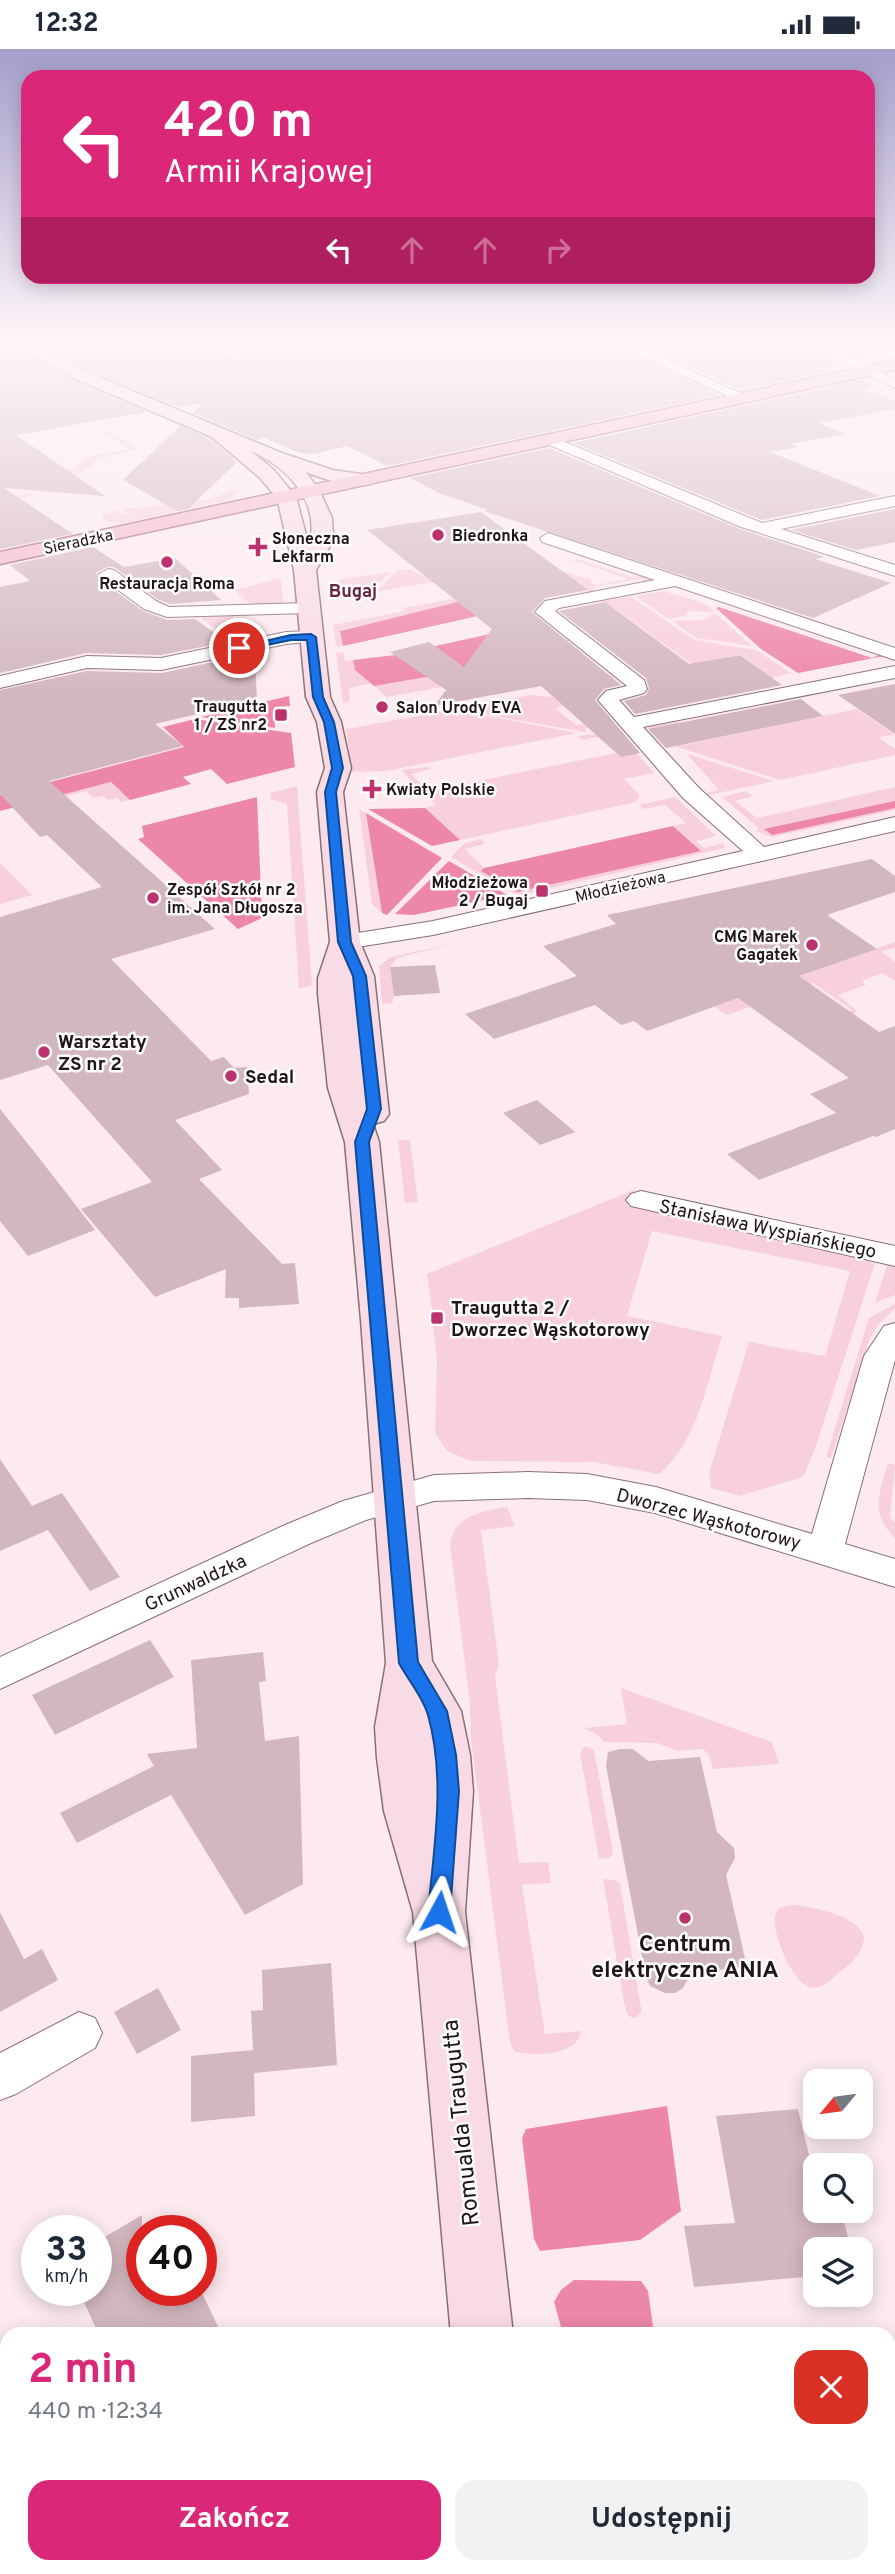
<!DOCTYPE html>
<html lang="pl">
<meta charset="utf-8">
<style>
body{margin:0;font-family:Overpass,sans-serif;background:#f2f2f3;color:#1f2937;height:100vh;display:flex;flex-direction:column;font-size:26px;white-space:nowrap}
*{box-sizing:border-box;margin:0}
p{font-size:23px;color:#747a83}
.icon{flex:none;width:38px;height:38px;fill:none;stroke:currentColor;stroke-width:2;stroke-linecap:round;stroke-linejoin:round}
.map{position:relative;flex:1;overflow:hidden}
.panel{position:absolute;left:0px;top:2278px;width:896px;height:247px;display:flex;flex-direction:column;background:#fff;border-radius:21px 21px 0 0;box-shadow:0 4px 18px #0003}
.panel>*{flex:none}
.guide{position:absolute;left:21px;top:21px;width:854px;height:214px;border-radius:21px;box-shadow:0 4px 18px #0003;background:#db2777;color:#fff;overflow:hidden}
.needle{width:46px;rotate:241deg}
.tools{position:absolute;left:803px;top:2020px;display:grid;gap:14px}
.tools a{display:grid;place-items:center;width:70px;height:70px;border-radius:14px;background:#fff;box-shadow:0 4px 18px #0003;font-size:35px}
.speed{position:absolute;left:21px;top:2166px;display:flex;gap:14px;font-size:35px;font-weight:700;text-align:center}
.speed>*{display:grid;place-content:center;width:91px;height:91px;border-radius:50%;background:#fff;box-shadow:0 4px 18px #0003;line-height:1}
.speed small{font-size:18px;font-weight:400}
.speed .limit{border:10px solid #d22;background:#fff;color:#111}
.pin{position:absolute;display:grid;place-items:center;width:60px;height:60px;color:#fff;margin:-30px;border:4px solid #fff;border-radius:50%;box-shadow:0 2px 7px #0007}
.me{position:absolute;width:77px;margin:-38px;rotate:5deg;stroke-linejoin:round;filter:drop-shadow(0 0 5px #0008)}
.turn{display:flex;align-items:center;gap:24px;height:147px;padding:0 28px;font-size:32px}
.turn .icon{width:91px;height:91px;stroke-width:2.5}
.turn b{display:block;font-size:49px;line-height:60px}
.lanes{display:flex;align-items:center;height:66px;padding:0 28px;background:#0003;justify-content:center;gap:35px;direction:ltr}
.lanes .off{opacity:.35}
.round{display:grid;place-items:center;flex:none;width:74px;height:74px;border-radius:21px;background:#f2f2f3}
.head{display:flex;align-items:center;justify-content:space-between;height:119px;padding:0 28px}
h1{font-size:42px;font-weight:700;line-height:52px;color:#db2777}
.cta{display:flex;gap:14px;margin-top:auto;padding:14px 28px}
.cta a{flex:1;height:80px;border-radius:21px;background:#db2777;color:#fff;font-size:28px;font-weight:700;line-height:80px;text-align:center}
.cta a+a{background:#f2f2f3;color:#1f2937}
.status{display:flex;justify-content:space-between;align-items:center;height:49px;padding:0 35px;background:#fff;direction:ltr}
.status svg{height:19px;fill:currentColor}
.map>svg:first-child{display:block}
.green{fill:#f8d0db}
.forest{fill:#ed87a9}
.building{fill:#d3b7bf}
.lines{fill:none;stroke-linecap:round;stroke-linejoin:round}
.street-casing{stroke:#896f76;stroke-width:2}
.secondary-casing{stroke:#896f76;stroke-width:3}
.primary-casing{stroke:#a46077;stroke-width:3}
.street{fill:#fff;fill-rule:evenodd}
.secondary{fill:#f9dbe5;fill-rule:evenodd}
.primary{fill:#f3b8cb;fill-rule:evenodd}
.route{fill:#1a73e8;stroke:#114b97;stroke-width:2}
.poi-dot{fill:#bc326d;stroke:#fcfcfc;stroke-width:2.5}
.labels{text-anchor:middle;stroke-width:5;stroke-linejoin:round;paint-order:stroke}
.far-poi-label{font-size:16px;font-weight:bold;fill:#201619;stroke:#fcfcfc;text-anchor:start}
.far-street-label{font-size:16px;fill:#201619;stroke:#fcfcfc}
.far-neighbourhood-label{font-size:18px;font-weight:bold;fill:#67243e;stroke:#fcfcfc}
.poi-label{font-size:19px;font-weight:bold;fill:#201619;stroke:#fcfcfc;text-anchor:start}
.street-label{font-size:19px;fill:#201619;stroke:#fcfcfc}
.near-poi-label{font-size:23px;font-weight:bold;fill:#201619;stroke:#fcfcfc}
.near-street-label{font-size:23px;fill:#201619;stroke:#fcfcfc}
</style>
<div class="status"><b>12:32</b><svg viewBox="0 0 49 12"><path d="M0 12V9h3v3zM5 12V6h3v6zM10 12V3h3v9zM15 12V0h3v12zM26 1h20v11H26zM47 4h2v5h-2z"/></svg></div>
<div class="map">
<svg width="895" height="2525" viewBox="0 0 895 2525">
<rect width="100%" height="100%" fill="#fceaef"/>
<g class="green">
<polygon points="108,381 135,397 136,400 99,410 56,444 40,443 22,450 18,447 47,442 0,407 31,428 72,420 88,408 129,400 102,383"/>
<polygon points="234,440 240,440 229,451 124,474 110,473 101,469 105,465 119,461 123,465 129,464 122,460 208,451"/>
<polygon points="581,511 632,528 648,526 659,530 649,535 641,530 593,538 600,544 592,545 558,521 592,531 589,533 596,536 628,530 579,513 566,514"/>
<polygon points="407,520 439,532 375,543 397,522"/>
<polygon points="391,523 367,544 331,550 332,537 342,530"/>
<polygon points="281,529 283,556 251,556 234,541"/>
<polygon points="562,531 511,552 515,559 558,591 569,589 571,591 562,594 600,625 619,627 575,635 570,615 387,648 374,637 530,610 478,549 341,581 343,597 336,597 333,576 405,562 402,559"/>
<polygon points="664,542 708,556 714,563 690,562 685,567 669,570 636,547"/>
<polygon points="631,548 694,591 756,601 791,624 759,632 760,620 740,605 692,615 611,557 600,552"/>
<polygon points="205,565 233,566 233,581 244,592 237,595 202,570"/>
<path d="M716,565L752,597L697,589L672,572C686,570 699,574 711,568L709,566Z"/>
<polygon points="344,603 345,612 353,611 355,621 371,634 349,639 350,652 343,654 336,604"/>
<polygon points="531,646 553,648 563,657 555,659 576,676 583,675 587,679 585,683 455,660"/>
<polygon points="857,660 895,686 878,688 895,700 895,706 780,731 677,698 660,681 652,682 648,678 678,673 680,676 666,681 684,696"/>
<polygon points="446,662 493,668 577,684 386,722 352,723 346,680"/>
<polygon points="614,683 628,694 654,724 624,730 640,746 636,753 460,791 425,759 436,756 425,746 417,746 415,736 402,721 428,718 431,720 411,725 428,742 621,703 602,687 582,691 579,687"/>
<polygon points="687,705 774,732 704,747 702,745 719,741"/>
<polygon points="111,733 130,751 121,753 117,749 108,751 103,747 94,749 86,742 67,747 64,745"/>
<polygon points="297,737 312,936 299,940 287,755 271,750 271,744"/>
<polygon points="895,738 895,761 772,788 756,782 759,779 722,748 746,742 753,747 735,752 757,769"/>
<polygon points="675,748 716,787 696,792 704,799 724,794 724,799 521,846 513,844 451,808 465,794 481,790 485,795 465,800 484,819 482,822 700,801 673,777 686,774 665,756 644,760 639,756"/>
<polygon points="359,760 366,764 382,864 372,855"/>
<polygon points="0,814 32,846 0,855"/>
<polygon points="895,893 895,899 881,902 895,913 895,932 882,924 862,932 866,936 838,946 856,961 854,967 833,969 852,961 813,934 731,965 727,966 714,957"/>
<polygon points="456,894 397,909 390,918 394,947 392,955 382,954 379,917 391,908"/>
<polygon points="398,1091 410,1091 418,1153 405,1154"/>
<path d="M636,1140L628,1157L875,1214L814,1403L803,1428L740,1447L711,1439L709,1424L749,1293L825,1307L850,1222L652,1182L627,1267L722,1287C707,1332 698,1394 659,1425L594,1413L471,1412L447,1402L435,1384L437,1311L433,1277L442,1276L440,1262H432L427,1225Z"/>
<polygon points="887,1216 895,1218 895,1246 875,1254"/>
<polygon points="895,1255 895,1259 878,1276 870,1289 831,1409 826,1408 869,1269"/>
<path d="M888,1414L895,1416L890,1468L895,1474V1489C870,1465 879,1444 888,1414Z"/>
<path d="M507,1458L515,1477L481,1481L499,1615L495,1627L519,1814L548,1813L551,1834L522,1836L545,1985L581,1982C578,2007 533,2008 514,2002L510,1994L471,1690L470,1655L450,1496C453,1466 484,1462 507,1458Z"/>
<polygon points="621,1639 772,1693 779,1715 713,1720 709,1706 703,1700 677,1702 657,1694 604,1693 598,1686 584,1679 627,1675"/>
<polygon points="585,1697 594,1701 613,1803 610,1809 599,1810 580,1704"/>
<polygon points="603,1830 615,1831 620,1835 641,1959 641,1964 635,1969 628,1967 624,1954"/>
<path d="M797,1856C818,1860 854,1865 864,1887C864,1902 853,1914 841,1922C833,1928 824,1939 814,1939C794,1940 767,1877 777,1862C781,1856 790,1856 797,1856Z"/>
</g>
<g class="forest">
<polygon points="478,548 496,563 343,597 340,582"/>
<polygon points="719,558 872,609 883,604 889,606 798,624 761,600 716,559"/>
<polygon points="517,579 530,610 374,637 355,621 353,611 395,606"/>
<polygon points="289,647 290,657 274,658 275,679 201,668"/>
<polygon points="195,670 291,684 295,718 227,735 211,720 183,728 191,735 130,751 111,733 0,762 0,746 184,698 163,678"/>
<polygon points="257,748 262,869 238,880 138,790 144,788 142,777"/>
<polygon points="895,752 895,759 772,786 764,780"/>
<polygon points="425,759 460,791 432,797 368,760"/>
<polygon points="366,764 442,809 387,866 382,864"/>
<polygon points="673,777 701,802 517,843 481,822 484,819"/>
<polygon points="449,812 507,846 414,866 395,865"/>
<polygon points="667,2057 681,2162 640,2191 540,2202 534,2190 522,2089 526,2080"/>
<polygon points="574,2231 641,2232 648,2242 654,2285 563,2285 554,2253 561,2241"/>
</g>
<g class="building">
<polygon points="0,295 8,295 73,331 148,363 16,386 105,447 4,439 73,485 0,500"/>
<polygon points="39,295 191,295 242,312 244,295 477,295 483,299 498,302 514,299 520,295 612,295 720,346 387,417 347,397 313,405 300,404 262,388 258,391 193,364 204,354 178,358 107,329"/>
<polygon points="640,295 803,295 840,315 825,318 835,321 741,341"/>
<polygon points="830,295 865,295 866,309 861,311"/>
<polygon points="862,331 875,336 863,341 895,352 895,360 819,374 844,385 791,395 797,398 770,403 880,447 762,471 573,394"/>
<polygon points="180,377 211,390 237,413 188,460 177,462 123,431"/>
<polygon points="549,399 740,480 825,508 815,510 891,534 813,569 484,462 488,461 439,444 410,429"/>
<polygon points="895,460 895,493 856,501 791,481"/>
<polygon points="481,463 588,541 545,549 532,563 621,636 604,640 595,651 640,704 621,708 541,637 434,657 446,641 390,603 429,593 464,618 492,580 367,481"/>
<polygon points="93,498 124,518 175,509 221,551 170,555 157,550 114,518 107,518 96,524 100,531 143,562 167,571 195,570 227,593 161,606 86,604 0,624 0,538 30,532 10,516"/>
<polygon points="605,553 689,615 740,606 782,636 635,665 624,652 646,646 649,639 646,629 559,562"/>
<polygon points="246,606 255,612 257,651 155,675 183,697 49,732 215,880 111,910 211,1012 224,1008 234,1019 247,1018 249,1045 175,1071 222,1121 199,1130 282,1215 295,1214 299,1255 239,1259 239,1249 225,1249 226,1220 155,1248 81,1160 152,1133 48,1016 0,1031 0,868 102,838 47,786 40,788 0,745 0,641 87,622 162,624"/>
<polygon points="895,635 895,685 838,646"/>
<polygon points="801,650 823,667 666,699 648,680"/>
<polygon points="872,810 895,827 895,843 827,866 877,900 799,927 879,983 895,977 895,1080 876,1088 873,1087 759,1131 727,1105 836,1064 810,1045 849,1029 738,949 647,982 634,972 621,976 595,956 494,990 465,965 577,927 543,897 616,875 607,866"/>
<polygon points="435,916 440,944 394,947 390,918"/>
<polygon points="537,1051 575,1083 540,1096 503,1064"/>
<polygon points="0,1060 36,1105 95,1181 28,1207 0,1172"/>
<polygon points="0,1410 32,1457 62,1444 120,1528 90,1542 48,1481 0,1502"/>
<polygon points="150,1591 174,1628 55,1686 32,1646"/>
<polygon points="263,1603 266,1632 259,1633 265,1692 299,1687 303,1835 245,1866 171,1746 77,1794 60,1764 154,1717 147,1705 197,1699 191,1611"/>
<polygon points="620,1700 633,1700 648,1712 700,1708 717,1783 734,1799 735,1809 726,1826 747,1918 691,1924 683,1939 675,1944 665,1944 650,1937 646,1928 606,1717 608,1703"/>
<polygon points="0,1863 24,1910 42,1900 58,1931 0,1963"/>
<polygon points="331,1914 337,2016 254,2024 255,2067 191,2073 191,2007 253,2001 251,1962 263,1961 262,1921"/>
<polygon points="158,1939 181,1981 137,2005 114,1963"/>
<polygon points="798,2060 816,2135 816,2167 842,2165 851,2200 816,2200 816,2227 694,2238 684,2177 735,2174 716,2067"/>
<polygon points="142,2166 142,2242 201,2242 222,2286 99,2286 79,2242 96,2242 96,2193"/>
</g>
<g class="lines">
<defs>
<g id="street">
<path d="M480,295H517C509,301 488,301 480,295Z"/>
<polygon points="615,295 633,295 751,349 749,352 739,352"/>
<polygon points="806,295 823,295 895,330 895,339"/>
<polygon points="550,387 762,474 895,447 895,457 781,480 895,516 895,527 741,478 545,394 543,391"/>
<polygon points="548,484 895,599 895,611 675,537 559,559 555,562 644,631 647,640 644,644 619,651 634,668 895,617 895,629 643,678 699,739 764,798 895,768 895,782 433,886 345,900 336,898 333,893 336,888 345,886 433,872 743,802 683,749 598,651 606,642 627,637 535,563 545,552 655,531 542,493 540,489"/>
<polygon points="108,520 114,521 156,552 169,558 308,554 317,559 308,564 167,568 144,560 102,529 99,525"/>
<polygon points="311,582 318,584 320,588 318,592 286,595 161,621 87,619 0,639 0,627 87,607 161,609 286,583"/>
<polygon points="641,1142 895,1197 895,1217 631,1157 626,1151 631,1145"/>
<polygon points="895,1274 895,1311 845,1495 895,1510 895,1538 655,1464 587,1451 528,1449 434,1452 366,1471 311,1494 0,1640 0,1608 285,1476 343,1452 434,1426 528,1423 587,1425 656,1438 812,1485 864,1307 884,1277"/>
<polygon points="79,1963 95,1969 102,1984 95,1999 16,2045 0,2051 0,2004"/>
<polygon points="189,2518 251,2518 248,2525 186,2525"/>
</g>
<g id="secondary">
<path d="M11,295H32L106,331L282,404L333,421L374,427L377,431C365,444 320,429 306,423L319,441L332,469L333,484L329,499L316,521L330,648L341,673L351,719L343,743L360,893L374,927L389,1065L384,1072L373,1075L379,1093L432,1612L461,1662L470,1706L473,1742L465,1863L513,2286H451L413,1863L384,1762L377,1709L375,1678L386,1614L361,1271L345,1093L328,1039L318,945V929L330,893L317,743L325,719L317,673L306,648L294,521L277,449L260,429L212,388L74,329ZM251,402C289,419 321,454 309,497L296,448L274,421Z"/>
<polygon points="472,2518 540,2518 541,2525 473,2525"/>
</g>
<polygon id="primary" points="895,311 895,321 0,515 0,503"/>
</defs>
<use href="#street" class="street-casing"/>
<use href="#secondary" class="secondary-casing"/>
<use href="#primary" class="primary-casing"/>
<use href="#street" class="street"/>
<use href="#secondary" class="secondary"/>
<use href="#primary" class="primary"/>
</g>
<linearGradient id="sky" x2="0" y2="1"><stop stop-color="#a59ecb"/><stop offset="0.45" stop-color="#fef6f8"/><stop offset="1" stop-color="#fef6f8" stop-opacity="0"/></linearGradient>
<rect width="895" height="649" fill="url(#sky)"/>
<path class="route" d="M291,586L311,585L316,588L323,648L334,673L343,719L336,743L351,893L366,927L381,1060L369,1093L418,1613L447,1662L456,1706L459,1742L450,1863L447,1870L439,1873L432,1870L428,1863C434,1798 446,1730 428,1666C423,1648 408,1631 399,1614L355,1093L367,1060L353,927L338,893L325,743L332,719L324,673L313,648L307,591H291L239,602L234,599Z"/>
<g class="poi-dot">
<circle cx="438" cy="486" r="7"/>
<path d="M254.5 487.5h7v7h7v7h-7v7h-7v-7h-7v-7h7z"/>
<circle cx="167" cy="513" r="7"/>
<circle cx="382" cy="658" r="7"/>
<rect x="274" y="659" width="14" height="14" rx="3.5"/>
<path d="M368.5 729.5h7v7h7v7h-7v7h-7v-7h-7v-7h7z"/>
<rect x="535" y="835" width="14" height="14" rx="3.5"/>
<circle cx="153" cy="849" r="7"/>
<circle cx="812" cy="896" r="7"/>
<circle cx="44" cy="1003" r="7"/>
<circle cx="231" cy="1027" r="7"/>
<rect x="430" y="1262" width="14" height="14" rx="3.5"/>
<circle cx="685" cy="1869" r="7"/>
</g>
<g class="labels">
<g class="far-poi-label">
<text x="452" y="492">Biedronka</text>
<text x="272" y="495">Słoneczna<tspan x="272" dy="18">Lekfarm</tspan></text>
<text x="167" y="540" text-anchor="middle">Restauracja Roma</text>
<text x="267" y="663" text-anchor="end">Traugutta<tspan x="267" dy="18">1 / ZS nr2</tspan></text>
<text x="396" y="664">Salon Urody EVA</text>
<text x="386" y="746">Kwiaty Polskie</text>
<text x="528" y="839" text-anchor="end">Młodzieżowa<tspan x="528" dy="18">2 / Bugaj</tspan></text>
<text x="167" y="846">Zespół Szkół nr 2<tspan x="167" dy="18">im. Jana Długosza</tspan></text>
<text x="798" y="893" text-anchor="end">CMG Marek<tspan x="798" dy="18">Gagatek</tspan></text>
</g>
<g class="far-street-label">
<text transform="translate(78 492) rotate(-12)" y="6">Sieradzka</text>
<text transform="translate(620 837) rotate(-13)" y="6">Młodzieżowa</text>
</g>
<g class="far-neighbourhood-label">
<text x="353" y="548">Bugaj</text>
</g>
<g class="poi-label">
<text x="58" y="999">Warsztaty<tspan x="58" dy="22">ZS nr 2</tspan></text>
<text x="245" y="1034">Sedal</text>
<text x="451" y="1265">Traugutta 2 /<tspan x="451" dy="22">Dworzec Wąskotorowy</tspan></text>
</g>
<g class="street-label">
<text transform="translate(768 1179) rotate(12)" y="7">Stanisława Wyspiańskiego</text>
<text transform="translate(709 1469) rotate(15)" y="7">Dworzec Wąskotorowy</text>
<text transform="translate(195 1533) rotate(-25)" y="7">Grunwaldzka</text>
</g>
<g class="near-poi-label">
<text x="685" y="1902">Centrum<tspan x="685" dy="26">elektryczne ANIA</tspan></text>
</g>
<g class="near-street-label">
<text transform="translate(460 2074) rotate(-96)" y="8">Romualda Traugutta</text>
</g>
</g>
</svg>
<div class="tools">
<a><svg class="needle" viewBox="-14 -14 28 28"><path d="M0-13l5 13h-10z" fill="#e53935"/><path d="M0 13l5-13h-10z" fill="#747a83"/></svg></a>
<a><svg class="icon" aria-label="search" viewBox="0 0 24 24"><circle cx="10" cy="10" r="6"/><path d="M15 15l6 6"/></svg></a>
<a><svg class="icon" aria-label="layers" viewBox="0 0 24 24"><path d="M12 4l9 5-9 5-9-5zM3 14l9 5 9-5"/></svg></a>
</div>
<div class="speed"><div>33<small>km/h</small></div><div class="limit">40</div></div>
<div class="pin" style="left:239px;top:599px;background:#d93025"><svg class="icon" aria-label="arrive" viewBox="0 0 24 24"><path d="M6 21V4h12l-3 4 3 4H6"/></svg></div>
<svg class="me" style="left:439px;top:1863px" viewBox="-20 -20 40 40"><path d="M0-17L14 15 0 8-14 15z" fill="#1a73e8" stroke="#fff" stroke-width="4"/></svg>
<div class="guide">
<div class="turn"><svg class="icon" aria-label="left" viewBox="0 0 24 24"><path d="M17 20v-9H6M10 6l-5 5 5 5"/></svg><div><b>420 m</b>Armii Krajowej</div></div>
<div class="lanes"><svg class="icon" aria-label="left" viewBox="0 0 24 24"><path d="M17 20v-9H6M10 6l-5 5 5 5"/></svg><svg class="icon off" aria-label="ahead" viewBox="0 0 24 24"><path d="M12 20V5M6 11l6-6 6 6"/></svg><svg class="icon off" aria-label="ahead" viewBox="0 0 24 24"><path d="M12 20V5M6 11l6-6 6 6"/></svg><svg class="icon off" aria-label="right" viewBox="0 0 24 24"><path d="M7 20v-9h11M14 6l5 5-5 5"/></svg></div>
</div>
<section class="panel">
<div class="head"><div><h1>2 min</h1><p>440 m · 12:34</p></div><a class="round" style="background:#d93025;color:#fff"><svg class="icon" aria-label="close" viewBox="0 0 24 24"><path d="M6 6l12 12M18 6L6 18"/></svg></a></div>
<div class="cta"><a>Zakończ</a><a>Udostępnij</a></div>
</section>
</div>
